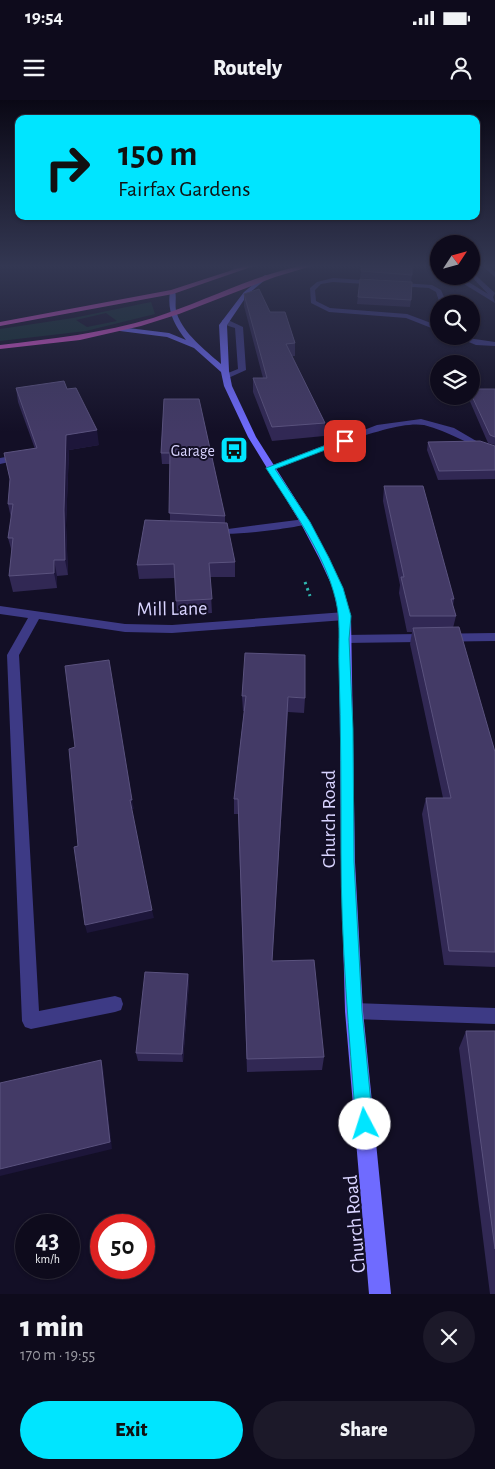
<!DOCTYPE html>
<meta charset="utf-8">
<style>
body{margin:0;font-family:"Alegreya Sans",sans-serif;background:#1c1929;color:#f1f3f6;height:100vh;display:flex;flex-direction:column;font-size:19px;white-space:nowrap}
*{box-sizing:border-box;margin:0}
p{font-size:16px;color:#9b9ba3}
.icon{flex:none;width:28px;height:28px;fill:none;stroke:currentColor;stroke-width:2;stroke-linecap:round;stroke-linejoin:round}
.map{position:relative;height:1194px;overflow:hidden}
.panel{display:flex;flex-direction:column;background:#0e0b1c;flex:1}
.panel>*{flex:none}
.banner{position:absolute;left:15px;top:15px;width:465px;height:105px;border-radius:10px;box-shadow:0 1px 4px #0004,0 0 0 1px #2e2b3b;background:#00e5ff;color:#111;overflow:hidden}
.needle{width:32px;rotate:54deg}
.controls{position:absolute;left:430px;top:135px;display:grid;gap:10px}
.controls a{display:grid;place-items:center;width:50px;height:50px;border-radius:50%;background:#0e0b1c;box-shadow:0 1px 4px #0004,0 0 0 1px #2e2b3b;font-size:25px}
.speed{position:absolute;left:15px;top:1114px;display:flex;gap:10px;font-size:25px;font-weight:700;text-align:center}
.speed>*{display:grid;place-content:center;width:65px;height:65px;border-radius:50%;background:#0e0b1c;box-shadow:0 1px 4px #0004,0 0 0 1px #2e2b3b;line-height:1}
.speed small{font-size:12px;font-weight:400}
.speed .limit{border:8px solid #d22;background:#fff;color:#111}
.pin{position:absolute;display:grid;place-items:center;width:42px;height:42px;color:#fff;margin:-21px;border-radius:10px;box-shadow:0 2px 8px #0006}
.me{position:absolute;width:55px;margin:-28px;rotate:355deg;stroke-linejoin:round;filter:drop-shadow(0 0 4px #0008)}
.turn{display:flex;align-items:center;gap:18px;height:105px;padding:0 20px;font-size:22px}
.turn .icon{width:65px;height:65px;stroke-width:2.5}
.turn b{display:block;font-size:35px;line-height:42px}
.round{display:grid;place-items:center;flex:none;width:52px;height:52px;border-radius:26px;background:#1c1929}
.headline{display:flex;align-items:center;justify-content:space-between;height:85px;padding:0 20px}
h1{font-size:30px;font-weight:800;line-height:38px}
.primary-button{display:flex;gap:10px;margin-top:auto;padding:10px 20px}
.primary-button a{flex:1;height:58px;border-radius:30px;background:#00e5ff;color:#111;font-size:20px;font-weight:800;line-height:58px;text-align:center}
.primary-button a+a{background:#1c1929;color:#f1f3f6}
.status{display:flex;justify-content:space-between;align-items:center;height:35px;padding:0 25px;background:#0e0b1c;direction:ltr}
.status svg{height:14px;fill:currentColor}
header{display:flex;justify-content:space-between;align-items:center;height:65px;padding:0 20px;background:#0e0b1c;font-size:22px;font-weight:800}
.map>svg:first-child{display:block}
.green{fill:#12302f;fill-rule:evenodd}
.lines{fill:none;stroke-linecap:round;stroke-linejoin:round}
.path{stroke:#2fb8b0;stroke-width:3;stroke-dasharray:2.5 4;stroke-linecap:butt}
.service{fill:#3d3a85;fill-rule:evenodd}
.minor{fill:#3d3a85;fill-rule:evenodd}
.tertiary{fill:#3d3a85;fill-rule:evenodd}
.secondary{fill:#6f6bff;fill-rule:evenodd}
.trunk{fill:#e055d1;fill-rule:evenodd}
.wall{fill:#312854}
.shaded-wall{fill:#1d163a}
.building{fill:#433a66;stroke:#5a527e}
.route{fill:#00e5ff;stroke:#0095a6}
.labels{text-anchor:middle;stroke-width:4;stroke-linejoin:round;paint-order:stroke}
.far-poi-label{font-size:16px;fill:#d9d4ff;stroke:#130f26;text-anchor:end}
.street-label{font-size:20px;fill:#d9d4ff;stroke:#130f26}
</style>
<div class="status"><b>19:54</b><svg viewBox="0 0 49 12"><path d="M0 12V9h3v3zM5 12V6h3v6zM10 12V3h3v9zM15 12V0h3v12zM26 1h20v11H26zM47 4h2v5h-2z"/></svg></div>
<header><svg class="icon" aria-label="menu" viewBox="0 0 24 24"><path d="M4 6h16M4 12h16M4 18h16"/></svg>Routely<svg class="icon" aria-label="person" viewBox="0 0 24 24"><circle cx="12" cy="8" r="4"/><path d="M4 21q1-7 8-7t8 7"/></svg></header>
<div class="map">
<svg width="495" height="1194" viewBox="0 0 495 1194">
<rect width="100%" height="100%" fill="#130f26"/>
<path class="green" d="M151,202L155,214L86,231L0,241V229L73,218ZM106,213L117,221L87,227L76,220Z"/>
<g class="lines">
<polyline class="path" points="305,482 310,496"/>
<g class="service">
<polygon points="333,178 432,185 441,190 447,204 440,204 436,192 429,188 333,182 321,184 315,190 316,201 330,208 407,214 439,226 439,231 406,218 329,212 311,203 310,188 317,182"/>
<polygon points="222,220 228,220 243,227 246,270 226,279 222,277 223,275 238,269 235,228 222,224"/>
<polygon points="454,236 495,242 495,246 476,245"/>
<path d="M305,419L310,422L309,424C293,428 217,439 208,431L213,428L228,429Z"/>
</g>
<g class="minor">
<path d="M421,319L454,328L478,342L495,347V353C470,346 449,331 424,325C392,319 306,358 273,370L270,371L265,368L377,325Z"/>
<polygon points="11,356 14,357 14,361 0,364 0,358"/>
<polygon points="0,506 125,524 172,525 345,512 351,516 345,520 172,533 125,532 39,519 19,555 39,911 115,896 121,898 123,904 121,910 115,912 31,929 25,927 22,921 7,555 28,518 0,514"/>
<polygon points="495,533 495,541 344,543 338,539 344,535"/>
<polygon points="354,903 495,908 495,924 354,919 348,917 345,911 348,905"/>
</g>
<g class="tertiary">
<polygon points="236,165 242,165 235,172 231,172 230,171"/>
<polygon points="426,165 439,166 439,170 427,166"/>
<polygon points="481,165 487,165 495,172 495,177"/>
<polygon points="471,171 495,193 493,197 495,203 451,176 459,176 488,194 471,176"/>
</g>
<path class="secondary" d="M265,175L270,176L248,194L227,225L229,271L232,286L256,337L310,422L329,458L343,488L351,516L355,762L363,911L391,1194H369L345,911L341,762L339,516L333,488L319,458L300,422L248,337L224,286L221,272L194,248L167,237L120,231L116,229L120,227L169,233L186,240C174,225 167,211 170,192L175,191C177,198 174,206 177,214C184,234 205,250 221,264L219,225L244,192Z"/>
<g class="trunk">
<polygon points="248,165 257,165 173,194 0,226 0,222 171,190"/>
<path d="M304,165H315L275,177L179,214L141,226L80,240L0,249V245C52,239 103,233 153,218C204,202 251,176 304,165Z"/>
</g>
</g>
<g class="wall">
<polygon points="362,165 412,175 411,182 360,178"/>
<polygon points="360,179 411,200 410,207 357,204"/>
<polygon points="244,194 270,212 295,243 295,256 292,256 325,323 324,336 272,341 253,292 253,278 263,278 244,206"/>
<polygon points="16,288 67,289 99,345 69,350 66,425 68,475 57,476 57,488 13,492 9,476 12,452 8,438 11,418 8,404 10,380 4,353 35,349 18,302"/>
<polygon points="471,289 495,289 495,345 488,343 468,297 468,296 471,296"/>
<polygon points="164,299 225,416 225,423 235,462 235,477 210,477 212,513 177,515 175,478 139,479 137,465 170,421 170,364 162,364 161,353"/>
<polygon points="428,342 495,346 495,379 438,380 427,350"/>
<polygon points="384,386 454,499 453,506 456,516 453,528 495,652 495,867 444,865 422,714 426,698 443,698 410,544 412,532 407,532 399,493 400,485 383,401"/>
<polygon points="242,596 305,598 304,613 288,612 272,861 324,957 322,970 247,972 238,714 234,714 234,699 244,611 243,611"/>
<polygon points="188,874 189,882 183,962 138,961 136,953"/>
<polygon points="466,931 495,931 495,1194 490,1194 459,948"/>
</g>
<g class="shaded-wall">
<polygon points="97,330 99,345 69,350 66,425 68,475 65,460 64,410 66,335"/>
<polygon points="54,460 57,476 57,488 54,473"/>
<polygon points="130,700 132,700 134,709 132,709"/>
<polygon points="152,810 154,818 87,833 85,825"/>
<polygon points="188,874 189,882 183,962 182,954"/>
<polygon points="101,960 103,967 112,1049 0,1076 0,1069"/>
</g>
<g class="building">
<polygon points="362,165 412,166 412,175 361,171"/>
<polygon points="360,179 412,182 411,200 358,197"/>
<polygon points="259,189 270,212 285,212 295,243 286,244 325,323 272,327 253,278 267,278 244,194"/>
<polygon points="64,281 67,289 76,288 97,330 66,335 64,410 65,460 54,460 54,473 9,476 13,438 8,438 13,404 8,404 10,379 4,353 37,348 16,288"/>
<polygon points="471,289 495,289 495,337 490,335 471,294"/>
<polygon points="164,299 199,299 225,416 169,413 170,353 161,353"/>
<polygon points="480,341 495,346 495,370 439,371 428,342"/>
<polygon points="384,386 423,386 454,499 451,499 456,516 410,516 401,477 404,477"/>
<polygon points="145,420 227,423 235,462 209,463 212,499 176,501 174,464 137,465"/>
<polygon points="459,527 495,652 495,852 449,851 426,698 451,698 413,528"/>
<polygon points="245,553 305,555 305,598 288,597 272,861 314,860 324,957 247,959 238,699 234,699 246,596 242,596"/>
<polygon points="109,560 132,700 130,700 152,810 85,825 74,747 78,746 69,649 75,647 65,566"/>
<polygon points="145,872 188,874 182,954 136,953"/>
<polygon points="466,931 495,931 495,1149"/>
<polygon points="101,960 110,1042 0,1069 0,983"/>
</g>
<linearGradient id="sky" x2="0" y2="1"><stop stop-color="#0a0815"/><stop offset="0.5" stop-color="#333752"/><stop offset="1" stop-color="#333752" stop-opacity="0"/></linearGradient>
<rect width="495" height="332" fill="url(#sky)"/>
<path class="route" d="M342,339L349,341L275,369L310,422L329,458L343,488L351,516L349,539L353,629L354,762L362,911L373,1024L371,1030L365,1033L359,1030L356,1024C349,934 341,843 341,753C341,691 341,630 339,568C338,540 342,517 333,490C321,449 289,404 266,368Z"/>
<defs>
<symbol id="bus-square" viewBox="-11 -11 22 22"><rect x="-9" y="-9" width="18" height="18" rx="4" fill="#00e5ff" stroke="#130f26"/><path d="M-5-6H5V4H4V6H2V4H-2V6H-4V4H-5ZM-3.5-4V0h7V-4ZM-3.5 1.2v1.5H-2V1.2ZM2 1.2v1.5H3.5V1.2Z" fill="#111"/></symbol>
</defs>
<g fill-rule="evenodd">
<use href="#bus-square" x="218" y="334" width="32" height="32"/>
</g>
<g class="labels">
<g class="far-poi-label">
<text x="215" y="356">Garage</text>
</g>
<g class="street-label">
<text transform="translate(172 508) rotate(-1)" y="7">Mill Lane</text>
<text transform="translate(328 719) rotate(-90)" y="7">Church Road</text>
<text transform="translate(354 1124) rotate(-95)" y="7">Church Road</text>
</g>
</g>
</svg>
<div class="controls">
<a><svg class="needle" viewBox="-14 -14 28 28"><path d="M0-13l5 13h-10z" fill="#e53935"/><path d="M0 13l5-13h-10z" fill="#9b9ba3"/></svg></a>
<a><svg class="icon" aria-label="search" viewBox="0 0 24 24"><circle cx="10" cy="10" r="6"/><path d="M15 15l6 6"/></svg></a>
<a><svg class="icon" aria-label="layers" viewBox="0 0 24 24"><path d="M12 4l9 5-9 5-9-5zM3 14l9 5 9-5"/></svg></a>
</div>
<div class="speed"><div>43<small>km/h</small></div><div class="limit">50</div></div>
<div class="pin" style="left:345px;top:341px;background:#d93025"><svg class="icon" aria-label="arrive" viewBox="0 0 24 24"><path d="M6 21V4h12l-3 4 3 4H6"/></svg></div>
<svg class="me" style="left:365px;top:1024px" viewBox="-20 -20 40 40"><circle r="19" fill="#fff"/><path d="M0-13L10 11 0 6-10 11z" fill="#00e5ff"/></svg>
<div class="banner">
<div class="turn"><svg class="icon" aria-label="right" viewBox="0 0 24 24"><path d="M7 20v-9h11M14 6l5 5-5 5"/></svg><div><b>150 m</b>Fairfax Gardens</div></div>
</div>
</div>
<section class="panel">
<div class="headline"><div><h1>1 min</h1><p>170 m · 19:55</p></div><a class="round"><svg class="icon" aria-label="close" viewBox="0 0 24 24"><path d="M6 6l12 12M18 6L6 18"/></svg></a></div>
<div class="primary-button"><a>Exit</a><a>Share</a></div>
</section>
